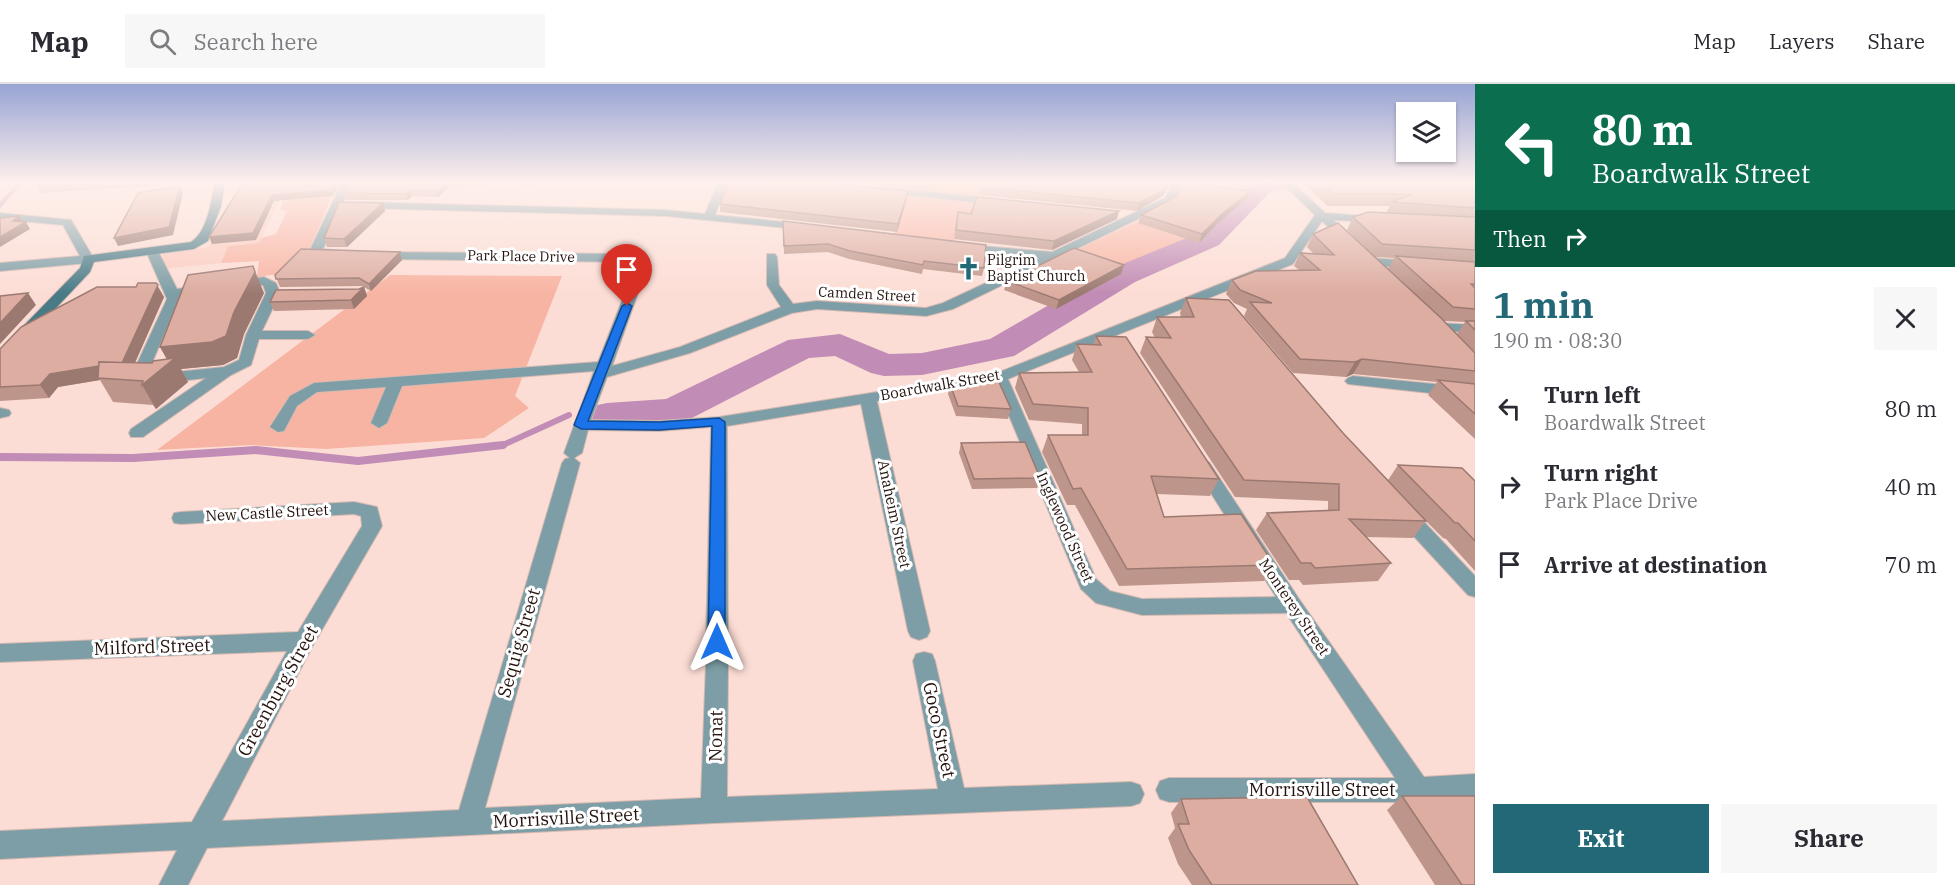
<!DOCTYPE html>
<meta charset="utf-8">
<style>
body{margin:0;font-family:"IBM Plex Serif",serif;background:#f7f7f7;color:#2b2b33;height:100vh;display:flex;flex-direction:column;font-size:22px;white-space:nowrap}
*{box-sizing:border-box;margin:0}
p{font-size:20px;color:#7c7c81}
.icon{flex:none;width:33px;height:33px;fill:none;stroke:currentColor;stroke-width:2;stroke-linecap:round;stroke-linejoin:round}
.map{position:relative;flex:1;overflow:hidden}
.panel{display:flex;flex-direction:column;background:#fff;width:480px}
.panel>*{flex:none}
.guide{background:#0b6e4f;color:#fff;overflow:hidden}
.buttons{position:absolute;left:1396px;top:18px;display:grid;gap:12px}
.buttons a{display:grid;place-items:center;width:60px;height:60px;border-radius:0px;background:#fff;box-shadow:0 2px 4px #0004;font-size:30px}
.pin{position:absolute;display:grid;place-items:center;width:51px;height:51px;color:#fff;margin:-62px -26px;border-radius:50% 50% 50% 0;rotate:-45deg;box-shadow:0 0 6px #0007}
.pin .icon{rotate:45deg}
.me{position:absolute;width:66px;margin:-33px;rotate:0deg;stroke-linejoin:round;filter:drop-shadow(0 0 4px #0008)}
.turn{display:flex;align-items:center;gap:21px;height:126px;padding:0 18px;font-size:27px}
.turn .icon{width:78px;height:78px;stroke-width:2.5}
.turn b{display:block;font-size:42px;line-height:51px}
.then{display:flex;align-items:center;height:57px;padding:0 18px;background:#0003;gap:12px;font-size:22px}
.round{display:grid;place-items:center;flex:none;width:63px;height:63px;border-radius:0px;background:#f7f7f7}
.overview{display:flex;align-items:center;justify-content:space-between;height:102px;padding:0 18px}
h1{font-size:36px;font-weight:700;line-height:45px;color:#226877}
.button{display:flex;gap:12px;margin-top:auto;padding:12px 18px}
.button a{flex:1;height:69px;border-radius:0px;background:#226877;color:#fff;font-size:24px;font-weight:700;line-height:69px;text-align:center}
.button a+a{background:#f7f7f7;color:#2b2b33}
ul{padding:0;list-style:none}
li{display:flex;align-items:center;gap:18px;height:78px;padding:0 18px}
li div{flex:1}
li b{display:block;font-size:22px}
li em{font-style:normal}
header{display:flex;align-items:center;gap:36px;box-sizing:border-box;height:84px;padding:0 30px;background:#fff;border-bottom:2px solid #e1e1e2}
header strong{font-size:28px}
nav{display:flex;gap:33px;margin-inline-start:auto;font-size:21px}
.search{width:420px;height:54px;background:#f7f7f7;display:flex;align-items:center;gap:15px;box-sizing:border-box;padding:0 21px;border-radius:0px;color:#7c7c81;font-size:22px}
main{display:flex;flex:1;min-height:0}
.map>svg:first-child{display:block}
.built{fill:#fbccc0}
.green{fill:#f8b4a3}
.lines{fill:none;stroke-linecap:round;stroke-linejoin:round}
.stream-far2{stroke:#c18cb5;stroke-width:4.5}
.stream-far1{stroke:#c18cb5;stroke-width:6}
.stream{stroke:#c18cb5;stroke-width:8}
.river{fill:#c18cb5;fill-rule:evenodd}
.street-casing{stroke:#d5b9b1;stroke-width:2}
.secondary-casing{stroke:#d5b9b1;stroke-width:2}
.street{fill:#7d9ea6;fill-rule:evenodd}
.secondary{fill:#497b87;fill-rule:evenodd}
.wall{fill:#be958a;fill-rule:evenodd}
.shaded-wall{fill:#9b7971}
.building{fill:#ddada1;stroke:#9b7971;stroke-width:1.5}
.route{fill:#1a73e8;stroke:#114b97;stroke-width:1.5}
.labels{text-anchor:middle;stroke-width:6;stroke-linejoin:round;paint-order:stroke}
.far-street-label{font-size:14px;fill:#25130f;stroke:#fff}
.far-poi-label{font-size:14px;fill:#25130f;stroke:#fff;text-anchor:start}
.street-label{font-size:15px;fill:#25130f;stroke:#fff}
.near-street-label{font-size:18px;fill:#25130f;stroke:#fff}
</style>
<header>
<strong>Map</strong>
<div class="search"><svg class="icon" aria-label="search" viewBox="0 0 24 24"><circle cx="10" cy="10" r="6"/><path d="M15 15l6 6"/></svg>Search here</div>
<nav><a>Map</a><a>Layers</a><a>Share</a></nav>
</header>
<main>
<div class="map">
<svg width="1475" height="801" viewBox="0 0 1475 801">
<rect width="100%" height="100%" fill="#fcddd5"/>
<polygon class="built" points="280,115 259,159 228,162 221,179 162,185 163,169 209,163 228,120"/>
<g class="green">
<polygon points="931,98 984,98 978,114 927,109"/>
<polygon points="1181,98 1254,99 1243,114 1187,107"/>
<polygon points="907,110 991,119 988,140 957,136 954,159 894,152"/>
<polygon points="332,112 308,169 286,189 257,193 259,177 221,179 228,162 259,159 261,154 276,150 287,127 280,126 283,117"/>
<path d="M1136,138L1199,159C1174,172 1147,177 1124,191L1066,171Z"/>
<polygon points="390,191 562,192 515,312 529,324 484,354 326,365 251,361 157,366"/>
</g>
<g class="lines">
<polyline class="stream-far2" points="0,121 21,98"/>
<polyline class="stream-far1" points="491,362 503,361 569,331"/>
<polyline class="stream" points="0,373 133,374 256,366 358,377 503,361"/>
<path class="river" d="M1251,98H1288L1290,100L1286,105L1270,108L1219,161L1135,198L1014,272L922,291L884,292L871,289L835,272L809,274L688,336C660,343 621,347 593,340L587,331L593,322L607,319L666,315L788,256L840,250L889,270L922,269L990,255L1113,184L1199,149Z"/>
<defs>
<g id="street">
<path d="M342,98H352L323,165L342,167L344,170C335,177 318,174 310,166Z"/>
<polygon points="718,98 728,98 715,131 806,140 812,143 806,146 666,132 361,124 356,121 361,118 666,126 705,130"/>
<polygon points="1169,98 1179,98 1181,102 1173,118 953,225 926,232 817,225 792,229 690,269 607,293 591,336 659,337 719,333 997,289 1285,174 1315,131 1281,98 1292,98 1325,129 1379,133 1381,135 1375,138 1333,136 1356,158 1350,162 1346,160 1322,137 1293,180 1008,295 1096,495 1110,507 1142,515 1276,513 1194,382 1197,378 1209,378 1299,515 1424,693 1475,690 1475,714 1418,718 1169,718 1160,715 1156,706 1160,697 1169,694 1395,694 1286,529 1142,531 1096,519 1081,505 995,298 877,317 930,547 927,553 919,556 911,553 908,547 861,320 727,342 728,558 725,564 717,567 709,564 706,558 711,343 659,347 588,346 582,369 574,374 580,379 485,724 701,714 706,579 709,572 717,570 725,572 728,579 727,713 938,705 913,577 916,570 924,568 932,570 935,577 964,704 1131,698 1140,701 1144,710 1140,719 1131,722 714,739 207,764 188,801 159,801 177,766 0,775 0,747 192,738 287,567 0,578 0,560 298,548 362,442 361,432 354,430 181,440 174,439 172,434 174,429 181,428 354,418 377,423 382,442 312,563 222,737 459,726 562,379 565,375 570,374 564,369 594,287 402,302 387,339 379,344 371,339 386,303 317,308 297,322 284,347 278,348 270,343 290,312 314,299 598,278 636,181 632,178 378,175 374,174 374,168 633,170 643,173 648,181 612,282 680,263 781,223 767,201 767,170 775,170 777,173 779,201 793,220 817,217 926,224 943,219 1039,174 962,167 958,166 958,160 1052,168 1165,114 1171,102"/>
<polygon points="883,103 999,115 1004,118 999,121 879,108 879,104"/>
<polygon points="0,129 71,136 94,175 88,179 0,187 0,179 80,172 63,141 0,135"/>
<polygon points="152,163 158,167 177,205 205,201 211,205 205,209 180,212 147,291 224,283 239,276 246,251 266,209 263,201 230,204 229,201 230,198 235,197 264,193 276,199 280,209 262,247 308,247 315,251 308,255 259,255 251,281 231,291 143,353 131,353 129,349 131,345 206,294 137,302 129,297 167,215 146,167"/>
<polygon points="1371,174 1415,177 1421,181 1415,185 1367,181 1365,178"/>
<polygon points="1439,239 1475,241 1475,249 1434,246 1432,243 1434,240"/>
<polygon points="1353,292 1475,304 1475,314 1348,300 1345,297 1348,294"/>
<polygon points="0,324 9,326 11,329 9,332 0,334"/>
<polygon points="1403,422 1410,423 1475,492 1475,513 1468,511 1396,433 1394,428 1396,423"/>
</g>
<path id="secondary" d="M215,98H225L221,122L208,157L194,165L94,178L90,188L5,278L0,279V266L80,184L84,172L191,158C208,147 211,117 215,98Z"/>
</defs>
<use href="#street" class="street-casing"/>
<use href="#secondary" class="secondary-casing"/>
<use href="#street" class="street"/>
<use href="#secondary" class="secondary"/>
</g>
<g class="wall">
<polygon points="42,98 153,98 150,102 40,109 36,102"/>
<polygon points="349,98 536,98 534,101 488,98 484,102 449,103 438,113 412,112 408,116 346,116 344,109"/>
<polygon points="846,98 931,98 928,106"/>
<polygon points="983,98 1170,98 1163,112 1137,127 979,111"/>
<path d="M1301,98H1475V355L1428,311L1437,298L1353,290L1346,293L1293,289L1244,232L1247,225L1234,219L1226,210L1232,196L1299,186L1294,182L1300,169L1314,170L1307,163L1313,150L1373,171L1347,146L1353,133L1386,129L1390,122H1328ZM1375,173L1394,174L1388,185ZM1444,237L1465,238L1457,250Z"/>
<polygon points="908,107 907,114 897,148 720,128 720,120"/>
<polygon points="1247,115 1218,139 1199,159 1138,139 1141,131"/>
<polygon points="383,119 385,127 347,163 327,163 324,154"/>
<polygon points="958,128 971,130 1117,135 1052,166 954,155"/>
<polygon points="783,137 984,184 982,192 923,185 922,190 849,175 828,168 784,170"/>
<polygon points="402,176 371,207 362,202 280,203 275,191"/>
<polygon points="1121,190 1056,225 1004,206 1007,197"/>
<polygon points="136,203 164,213 135,279 152,279 167,275 160,263 264,209 244,250 237,274 223,281 181,285 188,298 156,325 153,321 113,318 100,296 58,303 49,314 0,317 0,265"/>
<polygon points="364,203 367,212 354,225 274,227 270,218 359,205"/>
<polygon points="1186,214 1343,349 1388,396 1398,381 1475,397 1475,487 1446,455 1443,454 1426,437 1413,454 1366,453 1391,479 1378,497 1303,501 1299,496 1289,496 1256,446 1267,429 1328,427 1328,417 1235,413 1140,269 1146,253 1155,254 1152,248 1157,233 1181,233 1180,229"/>
<polygon points="1096,252 1219,395 1210,412 1157,410 1164,433 1274,481 1264,497 1119,502 1075,421 1067,421 1042,368 1048,351 1082,351 1082,340 1029,336 1015,304 1019,289 1079,288 1072,276 1077,260 1093,261"/>
<polygon points="950,300 1011,325 1008,335 956,332 948,310"/>
<polygon points="961,359 1040,394 1037,404 972,405 959,369"/>
<polygon points="1402,712 1475,801 1435,801 1387,726"/>
<polygon points="1181,715 1358,801 1192,801 1178,780 1168,754 1175,744 1171,729"/>
</g>
<g class="shaded-wall">
<polygon points="335,98 341,98 333,112 274,117 256,156 212,160 209,153 272,111"/>
<polygon points="446,98 448,98 449,103 438,113 437,107"/>
<polygon points="484,98 488,98 484,102"/>
<polygon points="1170,98 1163,112 1137,127 1139,119"/>
<polygon points="180,102 183,109 173,151 118,162 114,154"/>
<polygon points="410,106 412,112 408,116 406,110"/>
<polygon points="908,107 907,114 897,148 898,140"/>
<polygon points="1250,107 1247,115 1218,139 1199,159 1202,150 1221,131"/>
<polygon points="383,119 385,127 347,163 344,155"/>
<polygon points="1119,127 1117,135 1052,166 1054,157"/>
<polygon points="19,132 23,139 26,138 30,145 0,163 0,153 13,137"/>
<polygon points="400,168 402,176 371,207 369,200"/>
<polygon points="1124,181 1121,190 1056,225 1059,216"/>
<polygon points="253,182 264,209 244,250 237,274 223,281 181,285 188,298 156,325 142,301 169,279 160,263 234,228"/>
<polygon points="156,199 164,213 129,292 98,294 100,296 58,303 49,314 40,301 50,290"/>
<polygon points="364,203 367,212 354,225 351,216"/>
<polygon points="28,209 36,221 0,260 0,239"/>
<polygon points="1362,275 1353,290 1346,293 1355,278"/>
</g>
<g class="building">
<polygon points="42,98 99,98 36,102"/>
<polygon points="241,98 335,98 331,106 272,111 253,149 209,153 242,100"/>
<polygon points="349,98 446,98 437,107 410,106 406,110 344,109"/>
<polygon points="729,98 819,98 908,107 898,140 720,120"/>
<polygon points="983,98 1169,98 1166,105 1139,119 981,103"/>
<polygon points="1184,98 1250,107 1221,131 1202,150 1141,131 1177,112"/>
<polygon points="1319,98 1475,98 1475,124 1392,118 1412,110 1334,110"/>
<polygon points="180,102 169,143 114,154 138,109"/>
<polygon points="977,113 1119,127 1054,157 956,146 958,128 971,130"/>
<polygon points="339,118 383,119 344,155 324,154"/>
<polygon points="1368,128 1475,133 1475,166 1382,160 1353,133"/>
<polygon points="19,132 13,137 26,138 0,153 0,134"/>
<polygon points="783,137 986,161 984,184 924,177 923,181 850,167 828,160 784,162"/>
<polygon points="1338,139 1441,234 1475,269 1475,287 1362,275 1355,278 1300,275 1250,218 1272,219 1240,206 1232,196 1256,187 1320,186 1300,169 1334,171 1313,150"/>
<polygon points="1074,164 1124,181 1059,216 1007,197"/>
<polygon points="301,165 400,168 369,200 359,194 276,195 275,191"/>
<polygon points="1396,172 1475,178 1475,200 1471,200 1475,204 1475,225 1453,223"/>
<polygon points="253,182 255,188 234,228 226,252 212,258 160,263 188,191"/>
<polygon points="138,199 156,199 158,201 122,279 99,278 99,282 50,290 40,301 0,303 0,265 21,243 97,203 136,203"/>
<polygon points="364,203 351,216 270,218 276,206 359,205"/>
<polygon points="28,209 0,239 0,212"/>
<polygon points="1186,214 1229,216 1343,349 1426,437 1349,435 1391,479 1315,484 1311,479 1301,479 1267,429 1339,426 1339,400 1244,396 1146,253 1171,254 1157,233 1194,233"/>
<polygon points="1466,237 1475,237 1475,246"/>
<polygon points="1096,252 1126,253 1219,395 1151,392 1164,433 1241,430 1274,481 1127,485 1081,404 1073,405 1048,351 1088,351 1088,324 1033,320 1019,289 1092,288 1077,260 1101,261"/>
<polygon points="175,274 142,301 143,297 98,294 99,278 152,279 153,277"/>
<polygon points="998,296 1011,325 958,322 950,300"/>
<polygon points="1438,296 1475,300 1475,330"/>
<polygon points="1025,358 1040,394 974,395 961,359"/>
<polygon points="1398,381 1462,384 1475,397 1475,457 1458,439 1455,439"/>
<polygon points="1402,712 1475,712 1475,801 1462,801"/>
<polygon points="1307,713 1358,801 1212,801 1189,766 1178,740 1189,740 1181,715"/>
</g>
<linearGradient id="sky" x2="0" y2="1"><stop stop-color="#98a4d4"/><stop offset="0.47" stop-color="#fef0ec"/><stop offset="1" stop-color="#fef0ec" stop-opacity="0"/></linearGradient>
<rect width="1475" height="210" fill="url(#sky)"/>
<polygon class="route" points="627,219 632,222 588,337 659,338 719,334 725,338 725,558 723,562 717,564 711,562 708,558 712,342 659,346 581,345 574,341 622,222"/>
<defs>
<symbol id="church-bare" viewBox="-9 -9 18 18"><path d="M-1.2-6h2.4v3.5h3.3v2.4h-3.3V6h-2.4V-.1h-3.3v-2.4h3.3Z" fill="#226877" stroke="#fff" stroke-width="2.5" paint-order="stroke"/></symbol>
</defs>
<g fill-rule="evenodd">
<use href="#church-bare" x="952" y="168" width="33" height="33"/>
</g>
<g class="labels">
<g class="far-street-label">
<text transform="translate(521 172) rotate(1)" y="5">Park Place Drive</text>
<text transform="translate(867 210) rotate(3)" y="5">Camden Street</text>
</g>
<g class="far-poi-label">
<text x="987" y="181">Pilgrim<tspan x="987" dy="16">Baptist Church</tspan></text>
</g>
<g class="street-label">
<text transform="translate(940 301) rotate(-10)" y="5">Boardwalk Street</text>
<text transform="translate(267 429) rotate(-3)" y="5">New Castle Street</text>
<text transform="translate(894 430) rotate(78)" y="5">Anaheim Street</text>
<text transform="translate(1065 443) rotate(66)" y="5">Inglewood Street</text>
<text transform="translate(1294 523) rotate(56)" y="5">Monterey Street</text>
</g>
<g class="near-street-label">
<text transform="translate(519 559) rotate(-74)" y="6">Sequig Street</text>
<text transform="translate(152 563) rotate(-2)" y="6">Milford Street</text>
<text transform="translate(278 607) rotate(-61)" y="6">Greenburg Street</text>
<text transform="translate(939 646) rotate(78)" y="6">Goco Street</text>
<text transform="translate(716 652) rotate(-89)" y="6">Nonat</text>
<text x="1322" y="712">Morrisville Street</text>
<text transform="translate(566 734) rotate(-3)" y="6">Morrisville Street</text>
</g>
</g>
</svg>
<div class="buttons">
<a><svg class="icon" aria-label="layers" viewBox="0 0 24 24"><path d="M12 4l9 5-9 5-9-5zM3 14l9 5 9-5"/></svg></a>
</div>
<div class="pin" style="left:627px;top:222px;background:#d93025"><svg class="icon" aria-label="arrive" viewBox="0 0 24 24"><path d="M6 21V4h12l-3 4 3 4H6"/></svg></div>
<svg class="me" style="left:717px;top:558px" viewBox="-20 -20 40 40"><path d="M0-17L14 15 0 8-14 15z" fill="#1a73e8" stroke="#fff" stroke-width="4"/></svg>
</div>
<section class="panel">
<div class="guide">
<div class="turn"><svg class="icon" aria-label="left" viewBox="0 0 24 24"><path d="M17 20v-9H6M10 6l-5 5 5 5"/></svg><div><b>80 m</b>Boardwalk Street</div></div>
<div class="then">Then<svg class="icon" aria-label="right" viewBox="0 0 24 24"><path d="M7 20v-9h11M14 6l5 5-5 5"/></svg></div>
</div>
<div class="overview"><div><h1>1 min</h1><p>190 m · 08:30</p></div><a class="round"><svg class="icon" aria-label="close" viewBox="0 0 24 24"><path d="M6 6l12 12M18 6L6 18"/></svg></a></div>
<ul>
<li><svg class="icon" aria-label="left" viewBox="0 0 24 24"><path d="M17 20v-9H6M10 6l-5 5 5 5"/></svg><div><b>Turn left</b><p>Boardwalk Street</p></div><em>80 m</em></li>
<li><svg class="icon" aria-label="right" viewBox="0 0 24 24"><path d="M7 20v-9h11M14 6l5 5-5 5"/></svg><div><b>Turn right</b><p>Park Place Drive</p></div><em>40 m</em></li>
<li><svg class="icon" aria-label="arrive" viewBox="0 0 24 24"><path d="M6 21V4h12l-3 4 3 4H6"/></svg><div><b>Arrive at destination</b></div><em>70 m</em></li>
</ul>
<div class="button"><a>Exit</a><a>Share</a></div>
</section>
</main>
